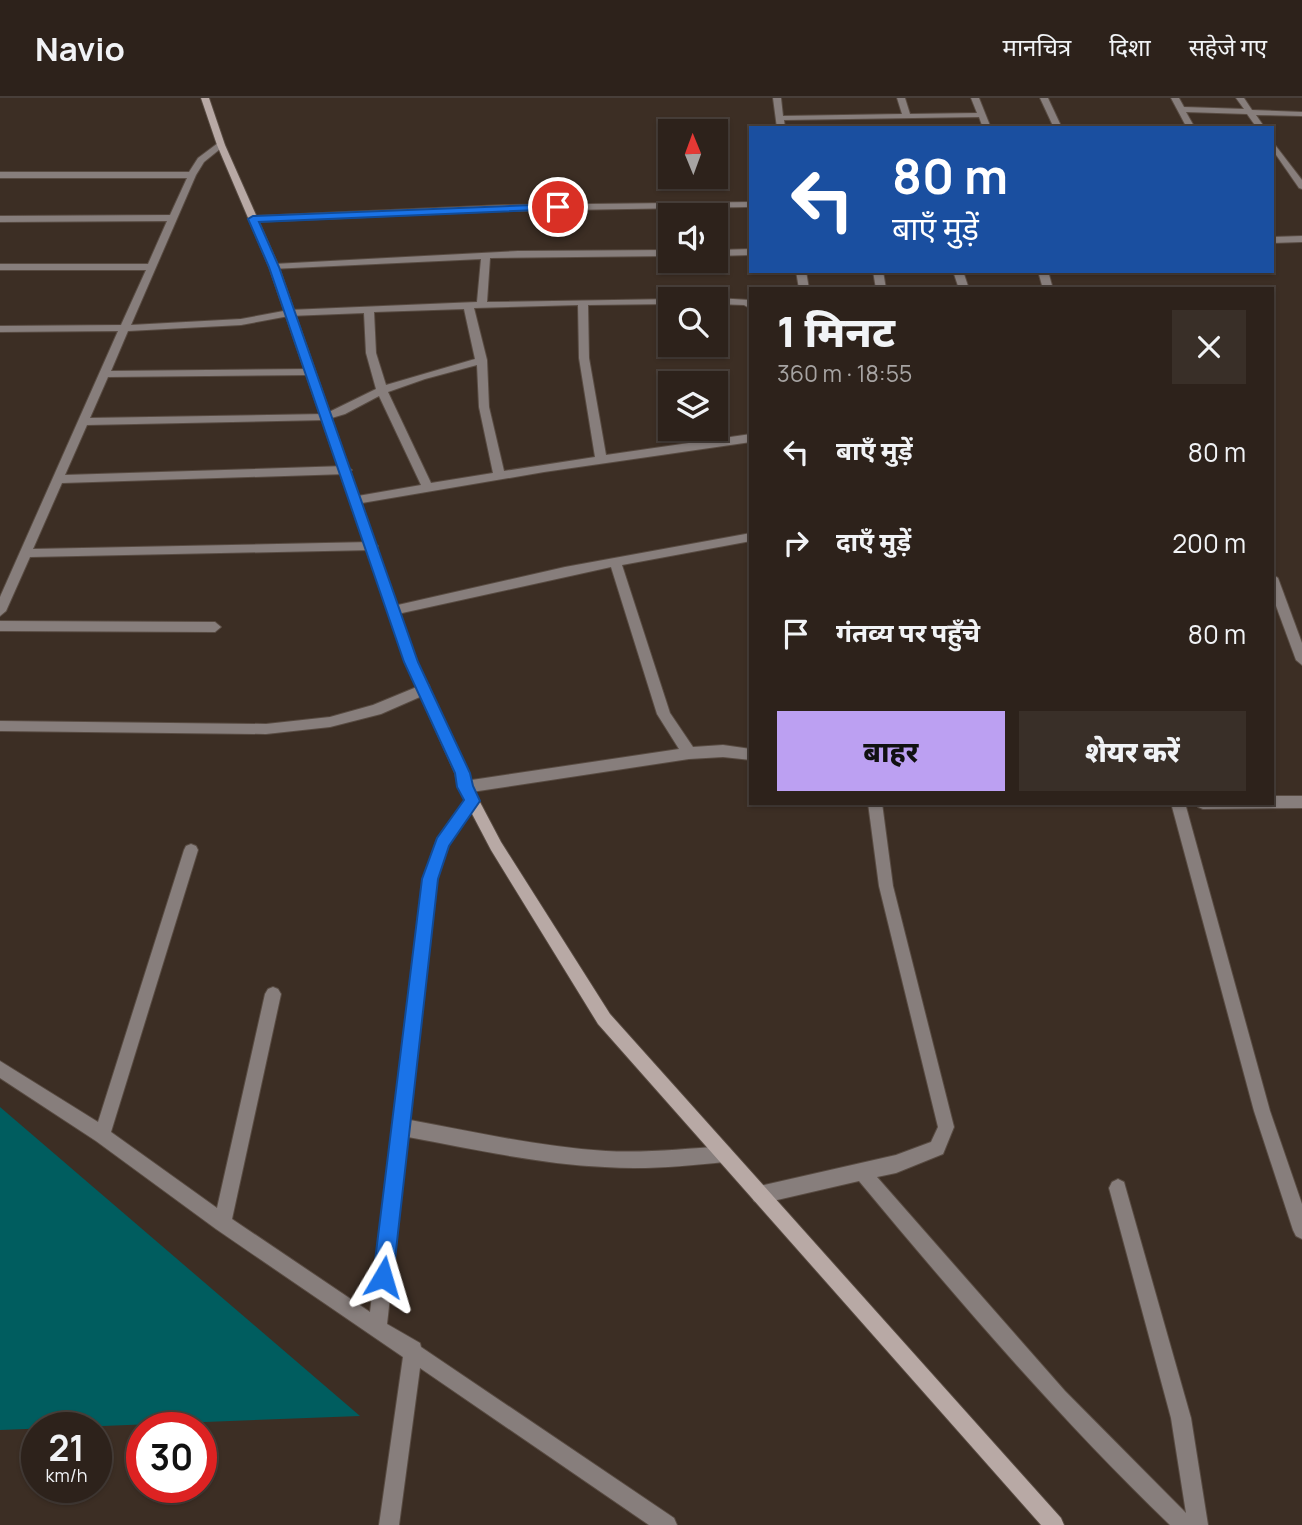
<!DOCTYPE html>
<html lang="hi">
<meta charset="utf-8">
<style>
body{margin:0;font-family:Manrope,"Noto Sans Devanagari",sans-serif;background:#392f28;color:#f1f3f6;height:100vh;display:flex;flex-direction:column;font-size:26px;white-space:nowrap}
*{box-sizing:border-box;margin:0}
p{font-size:23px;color:#a7a4a3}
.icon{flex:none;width:38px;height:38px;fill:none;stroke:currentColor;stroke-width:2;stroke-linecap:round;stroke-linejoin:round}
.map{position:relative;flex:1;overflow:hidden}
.panel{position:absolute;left:749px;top:189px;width:525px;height:518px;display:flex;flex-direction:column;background:#2d221b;border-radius:0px;box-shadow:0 2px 5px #0004,0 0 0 2px #483f3a}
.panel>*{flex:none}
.banner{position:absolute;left:749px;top:28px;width:525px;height:147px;border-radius:0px;box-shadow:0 2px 5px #0004,0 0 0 2px #483f3a;background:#1a4fa0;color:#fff;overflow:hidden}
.needle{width:46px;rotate:359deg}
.tools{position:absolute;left:658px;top:21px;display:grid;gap:14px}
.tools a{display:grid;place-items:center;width:70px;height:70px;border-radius:0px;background:#2d221b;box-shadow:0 2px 5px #0004,0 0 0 2px #483f3a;font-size:35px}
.speed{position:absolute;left:21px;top:1314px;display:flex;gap:14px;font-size:35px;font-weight:700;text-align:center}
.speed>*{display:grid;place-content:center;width:91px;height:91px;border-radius:50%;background:#2d221b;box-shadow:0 2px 5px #0004,0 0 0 2px #483f3a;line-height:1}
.speed small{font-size:18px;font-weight:400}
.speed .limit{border:10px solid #d22;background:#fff;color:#111}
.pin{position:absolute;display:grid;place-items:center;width:60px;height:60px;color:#fff;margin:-30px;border:4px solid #fff;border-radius:50%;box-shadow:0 2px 7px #0007}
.me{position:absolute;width:77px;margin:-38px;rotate:7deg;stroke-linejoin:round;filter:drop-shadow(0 0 5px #0008)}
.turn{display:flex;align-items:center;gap:24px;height:147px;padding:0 28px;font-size:32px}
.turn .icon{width:91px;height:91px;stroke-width:2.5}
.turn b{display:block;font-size:49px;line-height:60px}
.round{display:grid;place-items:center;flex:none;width:74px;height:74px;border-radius:0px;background:#392f28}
.summary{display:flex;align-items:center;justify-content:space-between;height:119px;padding:0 28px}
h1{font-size:42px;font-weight:800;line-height:52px}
.button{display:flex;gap:14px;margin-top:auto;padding:14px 28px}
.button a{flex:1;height:80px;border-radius:0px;background:#bca0f2;color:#111;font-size:28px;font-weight:800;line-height:80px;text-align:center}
.button a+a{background:#392f28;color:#f1f3f6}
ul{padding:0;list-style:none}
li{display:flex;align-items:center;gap:21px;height:91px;padding:0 28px}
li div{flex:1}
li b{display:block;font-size:26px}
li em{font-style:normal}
header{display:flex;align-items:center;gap:42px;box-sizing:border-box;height:98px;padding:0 35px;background:#2d221b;border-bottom:2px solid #483f3a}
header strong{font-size:33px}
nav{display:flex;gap:38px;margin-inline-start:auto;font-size:24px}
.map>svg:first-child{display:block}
.water{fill:#005d5f}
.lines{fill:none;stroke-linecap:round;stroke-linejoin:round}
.street-casing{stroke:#584b42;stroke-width:2}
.secondary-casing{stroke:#584b42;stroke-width:2}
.street{fill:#877e7c;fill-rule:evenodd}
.secondary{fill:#b8a9a5;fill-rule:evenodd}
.route{fill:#1a73e8;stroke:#114b97;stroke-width:2}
</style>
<header>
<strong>Navio</strong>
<nav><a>मानचित्र</a><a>दिशा</a><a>सहेजे गए</a></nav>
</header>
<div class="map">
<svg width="1302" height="1427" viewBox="0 0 1302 1427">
<rect width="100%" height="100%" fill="#3c2e24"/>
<polygon class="water" points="0,1009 360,1318 0,1332"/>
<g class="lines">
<defs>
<g id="street">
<polygon points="773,0 781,0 783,18 902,16 897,0 905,0 910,16 977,15 971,0 979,0 991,30 983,30 979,19 784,22 785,30 777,30"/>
<polygon points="1040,0 1048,0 1062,30 1054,30"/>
<polygon points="1171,0 1179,0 1184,9 1244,11 1236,0 1244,0 1252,12 1302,14 1302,18 1256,17 1265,30 1257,30 1247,16 1186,14 1195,30 1187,30"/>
<polygon points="1272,43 1302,82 1302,91 1299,90 1272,51"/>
<path d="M218,45L225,47L204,64L196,77L131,227L241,221L289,212L477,204L481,161L271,171V167L274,166L518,153L670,152V158L490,160L487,204L673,201H670V206L588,207L589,260L606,357L751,336V344L544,374L356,406L350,402L352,399L421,387L379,298L345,316L325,322L87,327L65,377L346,368L352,372L346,376L62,385L33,451L372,444L378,448L372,452L30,459L6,513L0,518V499L118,233L0,234V228L121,227L146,172H0V166H148L167,123L0,124V118L170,117L187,80H0V74H189L198,60ZM578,207L579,260L595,359L504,373L489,309L487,262L474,210ZM464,211L475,261L386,287L376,255L374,214ZM364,215L366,255L376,291L325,316L90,320L108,279L309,277L314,274L309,271L111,273L128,233L241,227L289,218ZM477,267L479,309L493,375L431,385L388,294L425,281Z"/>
<polygon points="751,104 751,108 748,109 504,113 253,124 249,121 253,118 504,107"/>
<polygon points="1302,138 1302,144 1272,145 1272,139"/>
<polygon points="751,151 751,157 716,158 716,152"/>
<polygon points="796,173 806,173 809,191 799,191"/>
<polygon points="873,173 883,173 886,191 876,191"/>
<polygon points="953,173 963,173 969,191 959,191"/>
<polygon points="1038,173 1048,173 1053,191 1043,191"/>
<polygon points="716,200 750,202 751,211 744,207 716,206 716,201 712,201"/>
<polygon points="751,435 751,443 622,467 670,615 693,649 723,647 751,651 751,662 723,659 689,661 465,695 460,693 458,689 460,685 465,683 679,651 657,616 611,469 393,517 387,512 389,509 565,469"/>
<polygon points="1272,476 1278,480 1302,545 1302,567 1296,562 1272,497"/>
<polygon points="0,523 215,524 221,529 215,534 0,533"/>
<polygon points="424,586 429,587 430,591 429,595 381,616 330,629 266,636 0,633 0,623 266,626 330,619 373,607"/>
<path d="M472,697L477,699L479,703L448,748L437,781L410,1022C475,1034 540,1049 606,1053C645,1055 685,1051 724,1048L730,1050L732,1056L730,1062L724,1064C685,1068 645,1072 605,1069C539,1066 473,1051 408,1039L387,1226L420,1245L421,1249L674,1420L677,1427H649L420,1270L399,1427H379L403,1259L216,1131L96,1043L0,980V963L98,1024L184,752L186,748L191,746L196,748L198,752L111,1034L217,1110L265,896L268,891L273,889L278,891L281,896L232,1121L370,1214L423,781L437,741L467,699Z"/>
<polygon points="1272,698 1302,698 1302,710 1203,711 1198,709 1196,705 1272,705"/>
<path d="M868,705H882L893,788L954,1029L943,1056L896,1075L877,1079L1065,1293L1186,1415L1171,1320L1109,1090L1112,1084L1118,1081L1124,1084L1191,1320L1208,1427H1170C1058,1319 958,1202 859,1083L760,1106L754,1103L751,1097L754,1091L760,1088L896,1057L931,1044L938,1029L879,788Z"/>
<polygon points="1171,705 1185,705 1270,1013 1302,1106 1302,1141 1296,1138 1293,1132 1254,1013"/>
</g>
<polygon id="secondary" points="201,0 209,0 225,47 279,169 417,564 469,675 472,689 501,744 610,916 1061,1420 1064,1427 1041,1427 598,926 491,752 458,689 455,675 405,564 269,169 217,47"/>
</defs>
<use href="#street" class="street-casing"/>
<use href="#secondary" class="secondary-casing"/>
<use href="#street" class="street"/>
<use href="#secondary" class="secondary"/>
</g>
<polygon class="route" points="558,106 562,107 562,111 259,124 279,169 418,564 470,675 473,688 480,703 449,748 438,781 393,1179 390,1186 383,1189 376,1186 373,1179 422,781 437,740 464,702 457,689 455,675 404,564 269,169 248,121 253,118"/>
</svg>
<div class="tools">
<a><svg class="needle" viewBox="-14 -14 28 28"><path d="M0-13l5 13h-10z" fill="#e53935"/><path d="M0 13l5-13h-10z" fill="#a7a4a3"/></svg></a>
<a><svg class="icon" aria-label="sound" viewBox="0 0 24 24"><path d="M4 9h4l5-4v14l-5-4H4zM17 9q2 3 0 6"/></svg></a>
<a><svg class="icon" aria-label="search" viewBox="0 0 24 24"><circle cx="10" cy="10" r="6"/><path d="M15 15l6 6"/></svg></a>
<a><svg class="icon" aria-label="layers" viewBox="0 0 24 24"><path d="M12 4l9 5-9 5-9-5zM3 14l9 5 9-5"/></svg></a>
</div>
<div class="speed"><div>21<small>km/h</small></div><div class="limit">30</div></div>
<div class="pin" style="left:558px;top:109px;background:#d93025"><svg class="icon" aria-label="arrive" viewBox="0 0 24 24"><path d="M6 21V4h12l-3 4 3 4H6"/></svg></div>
<svg class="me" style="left:383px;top:1179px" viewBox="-20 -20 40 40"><path d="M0-17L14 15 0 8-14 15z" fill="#1a73e8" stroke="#fff" stroke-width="4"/></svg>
<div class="banner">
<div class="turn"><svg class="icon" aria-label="left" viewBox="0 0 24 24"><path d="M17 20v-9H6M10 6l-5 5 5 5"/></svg><div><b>80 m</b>बाएँ मुड़ें</div></div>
</div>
<section class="panel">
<div class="summary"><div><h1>1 मिनट</h1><p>360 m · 18:55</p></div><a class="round"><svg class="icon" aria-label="close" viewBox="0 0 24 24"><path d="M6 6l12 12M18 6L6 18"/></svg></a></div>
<ul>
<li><svg class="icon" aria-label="left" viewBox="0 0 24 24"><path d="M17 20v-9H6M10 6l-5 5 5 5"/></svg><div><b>बाएँ मुड़ें</b></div><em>80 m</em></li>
<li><svg class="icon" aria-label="right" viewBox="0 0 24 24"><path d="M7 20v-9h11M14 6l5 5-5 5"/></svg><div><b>दाएँ मुड़ें</b></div><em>200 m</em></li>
<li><svg class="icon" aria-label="arrive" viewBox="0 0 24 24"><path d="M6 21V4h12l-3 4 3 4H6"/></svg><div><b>गंतव्य पर पहुँचे</b></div><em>80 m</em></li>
</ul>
<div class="button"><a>बाहर</a><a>शेयर करें</a></div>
</section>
</div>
